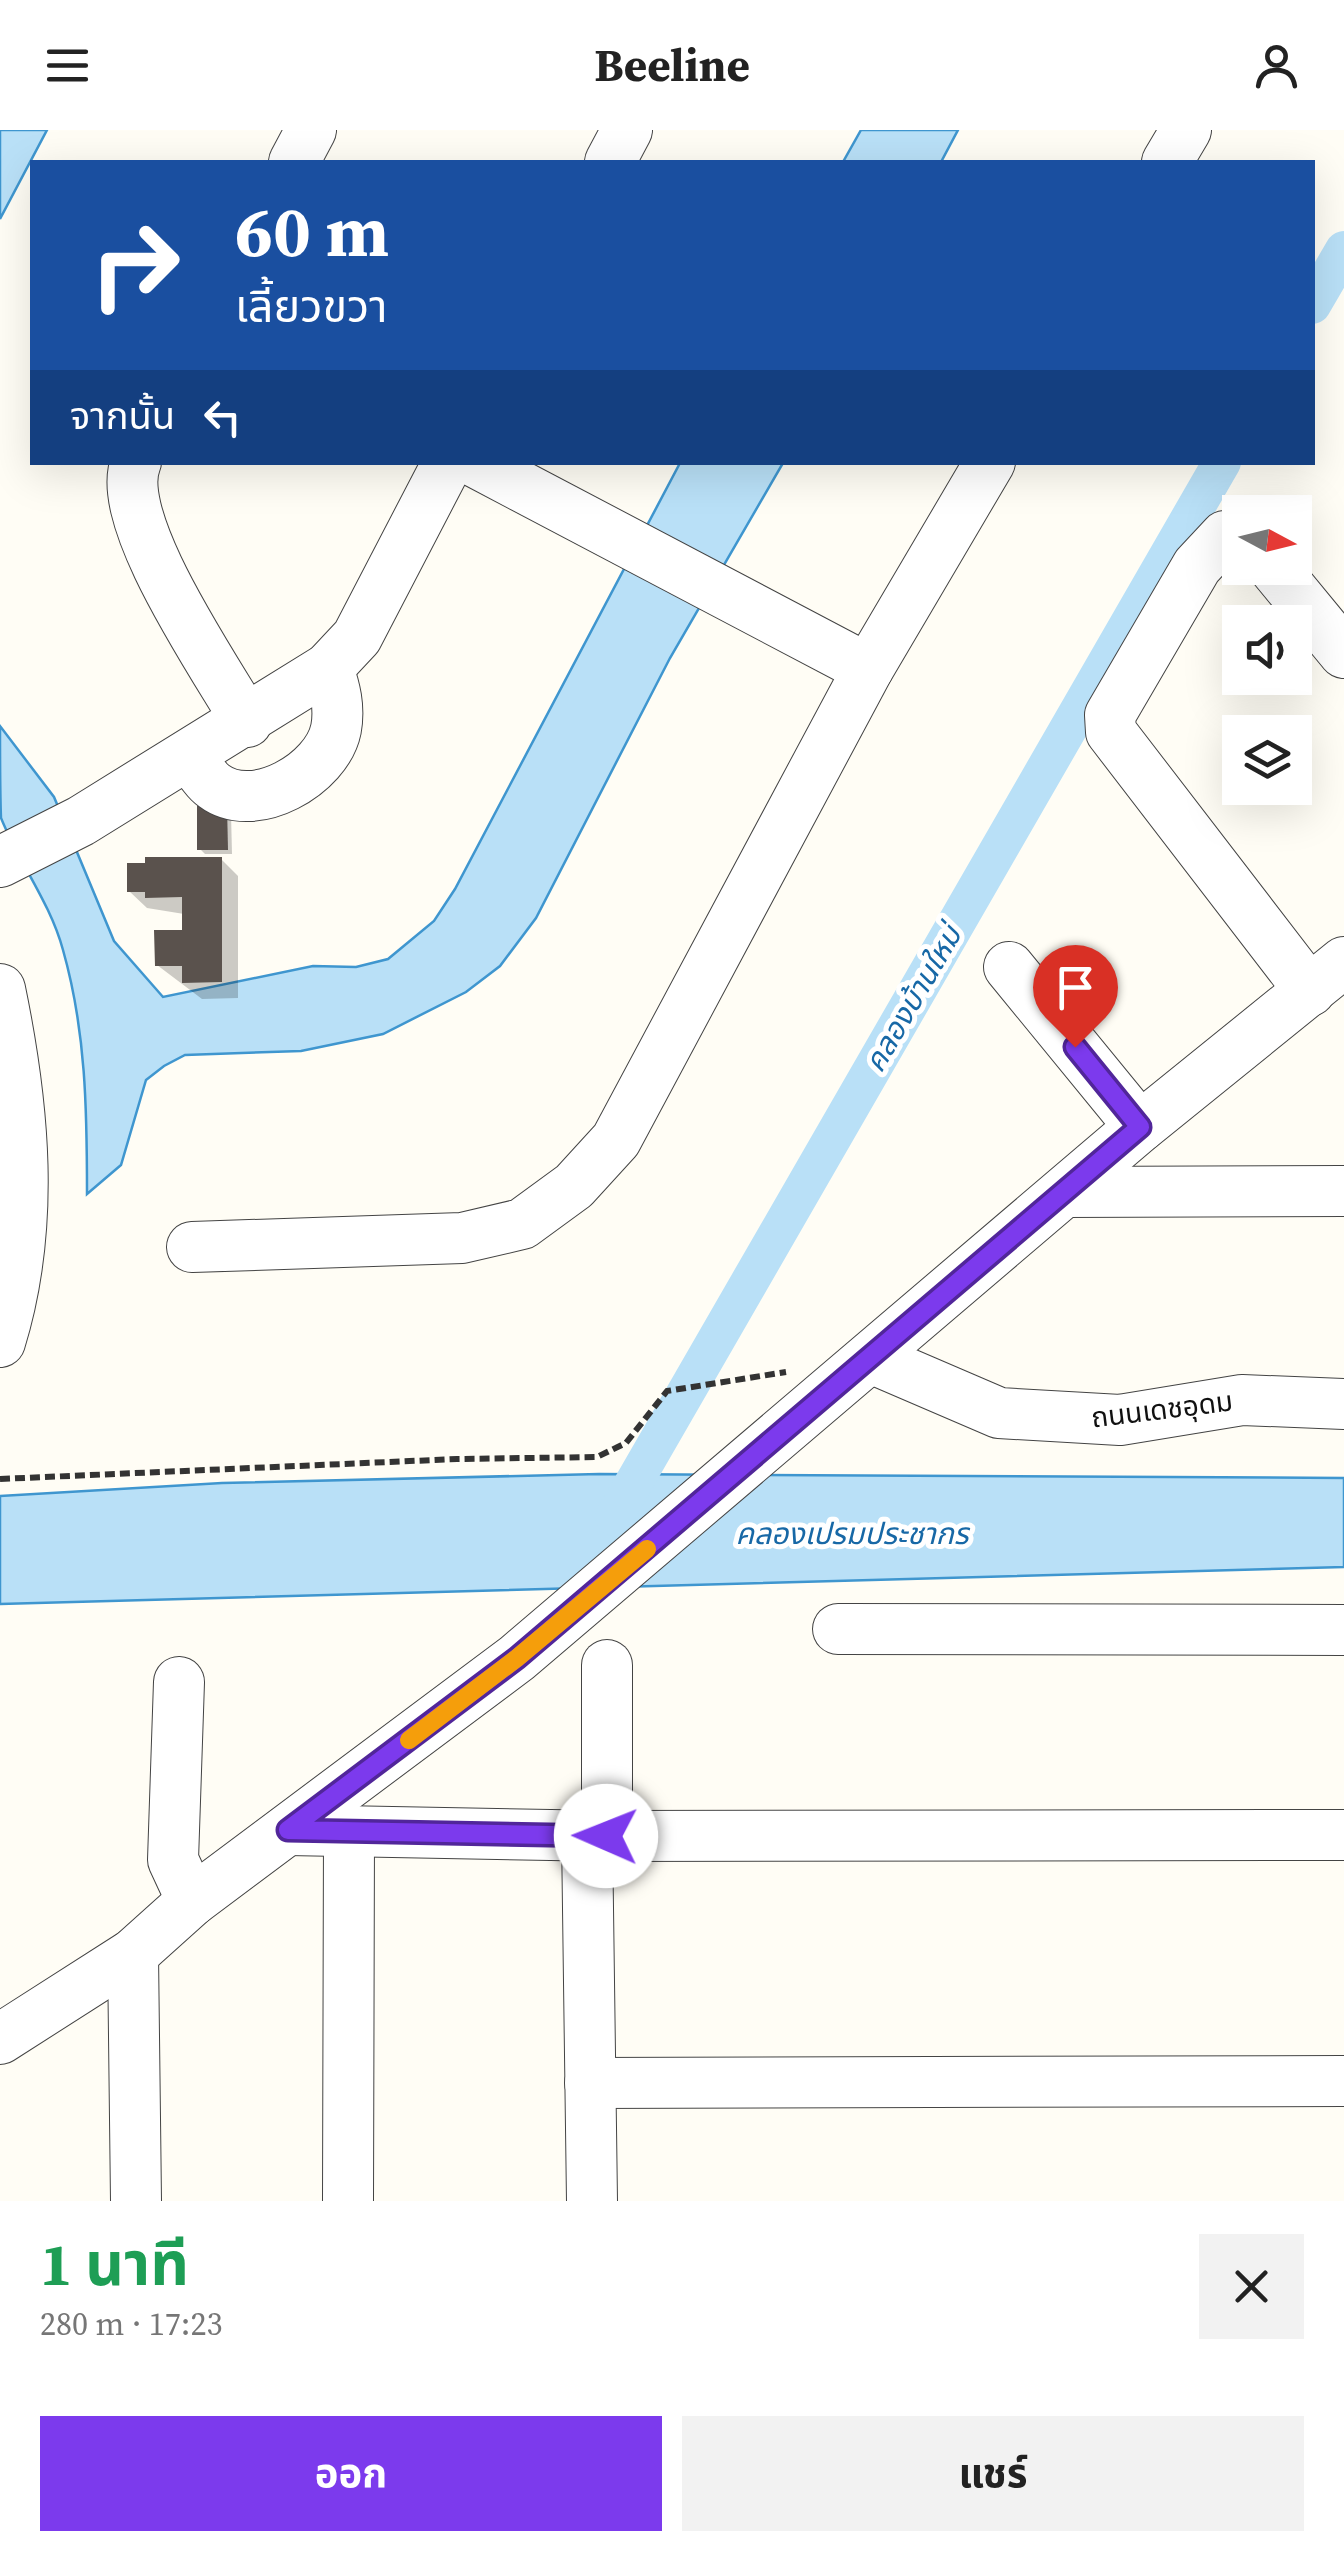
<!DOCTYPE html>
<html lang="th">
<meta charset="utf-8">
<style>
body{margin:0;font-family:"Source Serif 4","Noto Sans Thai",serif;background:#f2f2f2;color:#222;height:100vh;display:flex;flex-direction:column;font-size:38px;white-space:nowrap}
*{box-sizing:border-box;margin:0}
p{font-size:32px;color:#767676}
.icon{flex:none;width:55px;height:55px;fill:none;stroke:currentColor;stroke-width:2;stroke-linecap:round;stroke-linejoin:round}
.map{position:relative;height:2071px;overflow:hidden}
.details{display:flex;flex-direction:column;background:#fff;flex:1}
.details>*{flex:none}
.banner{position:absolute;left:30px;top:30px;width:1285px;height:305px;border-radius:0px;box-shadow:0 10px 40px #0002;background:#1a4fa0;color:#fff;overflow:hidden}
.needle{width:65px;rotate:97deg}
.tools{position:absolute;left:1222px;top:365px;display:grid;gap:20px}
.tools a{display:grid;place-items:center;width:90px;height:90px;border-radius:0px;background:#fff;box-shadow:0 10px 40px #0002;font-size:50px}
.pin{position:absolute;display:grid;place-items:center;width:85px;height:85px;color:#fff;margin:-102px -42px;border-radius:50% 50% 50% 0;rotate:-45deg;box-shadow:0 0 10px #0007}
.pin .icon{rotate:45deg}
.me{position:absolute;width:110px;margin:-55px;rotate:271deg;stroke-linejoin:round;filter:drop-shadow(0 0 8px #0008)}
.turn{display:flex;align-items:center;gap:35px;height:210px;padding:0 40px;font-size:45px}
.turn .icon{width:130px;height:130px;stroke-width:2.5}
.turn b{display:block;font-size:70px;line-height:85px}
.then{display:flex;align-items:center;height:95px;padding:0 40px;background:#0003;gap:20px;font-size:38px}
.round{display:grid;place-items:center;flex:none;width:105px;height:105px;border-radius:0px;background:#f2f2f2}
.summary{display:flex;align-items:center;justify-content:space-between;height:170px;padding:0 40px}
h1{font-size:60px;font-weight:700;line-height:75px;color:#1e9e55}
.cta{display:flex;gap:20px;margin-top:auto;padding:20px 40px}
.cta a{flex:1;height:115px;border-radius:0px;background:#7c3aed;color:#fff;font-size:40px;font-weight:700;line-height:115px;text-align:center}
.cta a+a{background:#f2f2f2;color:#222}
header{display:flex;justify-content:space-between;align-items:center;height:130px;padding:0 40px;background:#fff;font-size:45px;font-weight:700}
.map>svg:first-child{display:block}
.water{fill:#b9e0f7;stroke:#3f96cf;stroke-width:2.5}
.shadow{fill:#0003}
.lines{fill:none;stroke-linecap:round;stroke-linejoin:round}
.canal{stroke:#b9e0f7;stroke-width:38}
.building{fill:#5a524d}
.minor-casing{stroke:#444;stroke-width:52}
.path{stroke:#333;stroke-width:6;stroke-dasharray:10 5;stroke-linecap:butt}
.minor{stroke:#fff;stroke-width:50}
.route-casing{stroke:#51269a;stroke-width:25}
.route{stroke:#7c3aed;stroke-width:18}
.slow{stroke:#f59e0b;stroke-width:18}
.labels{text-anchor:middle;stroke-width:10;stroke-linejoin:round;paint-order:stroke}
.street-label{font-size:28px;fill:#111;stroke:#fff}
.water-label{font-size:30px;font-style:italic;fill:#1768a6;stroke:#fff}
</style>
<header><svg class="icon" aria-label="menu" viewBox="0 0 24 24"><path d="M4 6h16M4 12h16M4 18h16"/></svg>Beeline<svg class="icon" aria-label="person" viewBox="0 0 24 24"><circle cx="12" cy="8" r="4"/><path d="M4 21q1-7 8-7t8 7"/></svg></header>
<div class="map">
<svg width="1344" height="2071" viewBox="0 0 1344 2071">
<rect width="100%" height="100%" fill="#fffdf5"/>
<g class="water">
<polygon points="0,0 47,0 0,89"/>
<polygon points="861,0 958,0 941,32 843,32"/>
<path d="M680,333H783L670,528L536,788L500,836L466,862L383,904L301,921L185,925L164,936L146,950L121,1035L87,1064C87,980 86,901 63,820C50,772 19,733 1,688C0,663 0,622 0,596L54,667L114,811L163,867L313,836L356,837L388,829L434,791L455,759Z"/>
<polygon points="599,1344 1344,1348 1344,1437 0,1474 0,1366 222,1353"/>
</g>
<g class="shadow">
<polygon points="231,683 232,724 205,724 200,719"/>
<polygon points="221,729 238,746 238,868 202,869 157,835 184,802 184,784 147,778 129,761"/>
</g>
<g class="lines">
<g class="canal">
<polyline points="1312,175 1344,120"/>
<polyline points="614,1387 1222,332"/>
</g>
</g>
<g class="building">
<polygon points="227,675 228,720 197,720 197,676"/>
<polygon points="145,727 222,727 222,852 182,853 182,836 155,836 154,800 182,800 182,767 145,768 145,762 127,762 127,733 145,733"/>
</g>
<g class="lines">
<defs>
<g id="minor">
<polyline points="294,32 311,0"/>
<polyline points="610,32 627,0"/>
<polyline points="1167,32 1186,0"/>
<path d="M136,332C112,389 216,538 247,592"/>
<polyline points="475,332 868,539"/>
<polyline points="1240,405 1225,406 1197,436 1110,585 1111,602 1310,861"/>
<polyline points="1274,438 1344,523"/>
<path d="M190,625C197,635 204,649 214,656C254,686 327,644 336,599C340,577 335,558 328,538"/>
<polyline points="0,732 81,691 328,538 357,507 448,332"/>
<polyline points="1009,837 1140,997"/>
<path d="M0,859C24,975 36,1096 0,1212"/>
<polyline points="1065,1062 1344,1061"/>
<polyline points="192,1117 462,1108 522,1094 574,1056 616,1010 868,539 990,332"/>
<polyline points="871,1228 999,1283 1120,1290 1242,1270 1344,1274"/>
<polyline points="838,1499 1344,1500"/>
<polyline points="179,1552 173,1730 192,1771"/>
<polyline points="288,1700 607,1706 1344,1705"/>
<polyline points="587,1705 592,2071"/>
<polyline points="607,1706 607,1535"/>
<polyline points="133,1824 136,2071"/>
<polyline points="0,1909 133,1824 192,1771 517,1528 1140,997 1344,832"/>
<polyline points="590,1953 1344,1951"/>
<polyline points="348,2071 349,1703"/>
</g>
</defs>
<use href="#minor" class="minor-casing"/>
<polyline class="path" points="0,1349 457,1329 597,1327 626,1313 667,1261 786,1242"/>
<use href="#minor" class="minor"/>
</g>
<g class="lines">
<defs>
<polyline id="route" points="606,1706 288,1700 517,1528 1140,997 1075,917"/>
</defs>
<use href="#route" class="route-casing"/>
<use href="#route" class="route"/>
<polyline class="slow" points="409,1610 517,1528 647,1419"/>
</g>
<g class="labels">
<g class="street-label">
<text transform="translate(1162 1279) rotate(-7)" y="10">ถนนเดชอุดม</text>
</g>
<g class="water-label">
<text transform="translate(913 869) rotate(-60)" y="10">คลองบ้านใหม่</text>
<text x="852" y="1414">คลองเปรมประชากร</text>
</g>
</g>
</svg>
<div class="tools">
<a><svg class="needle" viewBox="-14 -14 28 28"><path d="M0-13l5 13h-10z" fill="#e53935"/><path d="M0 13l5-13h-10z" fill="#767676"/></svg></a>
<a><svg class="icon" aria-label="sound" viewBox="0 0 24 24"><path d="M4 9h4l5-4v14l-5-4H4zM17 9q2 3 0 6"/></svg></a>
<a><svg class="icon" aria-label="layers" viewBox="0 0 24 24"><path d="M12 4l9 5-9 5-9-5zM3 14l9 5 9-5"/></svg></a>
</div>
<div class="pin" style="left:1075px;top:917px;background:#d93025"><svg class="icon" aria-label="arrive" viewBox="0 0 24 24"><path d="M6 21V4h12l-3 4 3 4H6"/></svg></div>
<svg class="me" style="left:606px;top:1706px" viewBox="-20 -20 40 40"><circle r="19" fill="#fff"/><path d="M0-13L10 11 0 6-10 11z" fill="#7c3aed"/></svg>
<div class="banner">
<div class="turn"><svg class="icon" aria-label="right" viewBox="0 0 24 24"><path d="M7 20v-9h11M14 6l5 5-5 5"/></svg><div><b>60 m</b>เลี้ยวขวา</div></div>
<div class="then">จากนั้น<svg class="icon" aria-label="left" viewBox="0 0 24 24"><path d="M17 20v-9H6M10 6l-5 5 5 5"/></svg></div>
</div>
</div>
<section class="details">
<div class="summary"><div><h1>1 นาที</h1><p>280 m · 17:23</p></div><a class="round"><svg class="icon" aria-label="close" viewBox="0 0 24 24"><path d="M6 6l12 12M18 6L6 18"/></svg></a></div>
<div class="cta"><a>ออก</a><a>แชร์</a></div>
</section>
